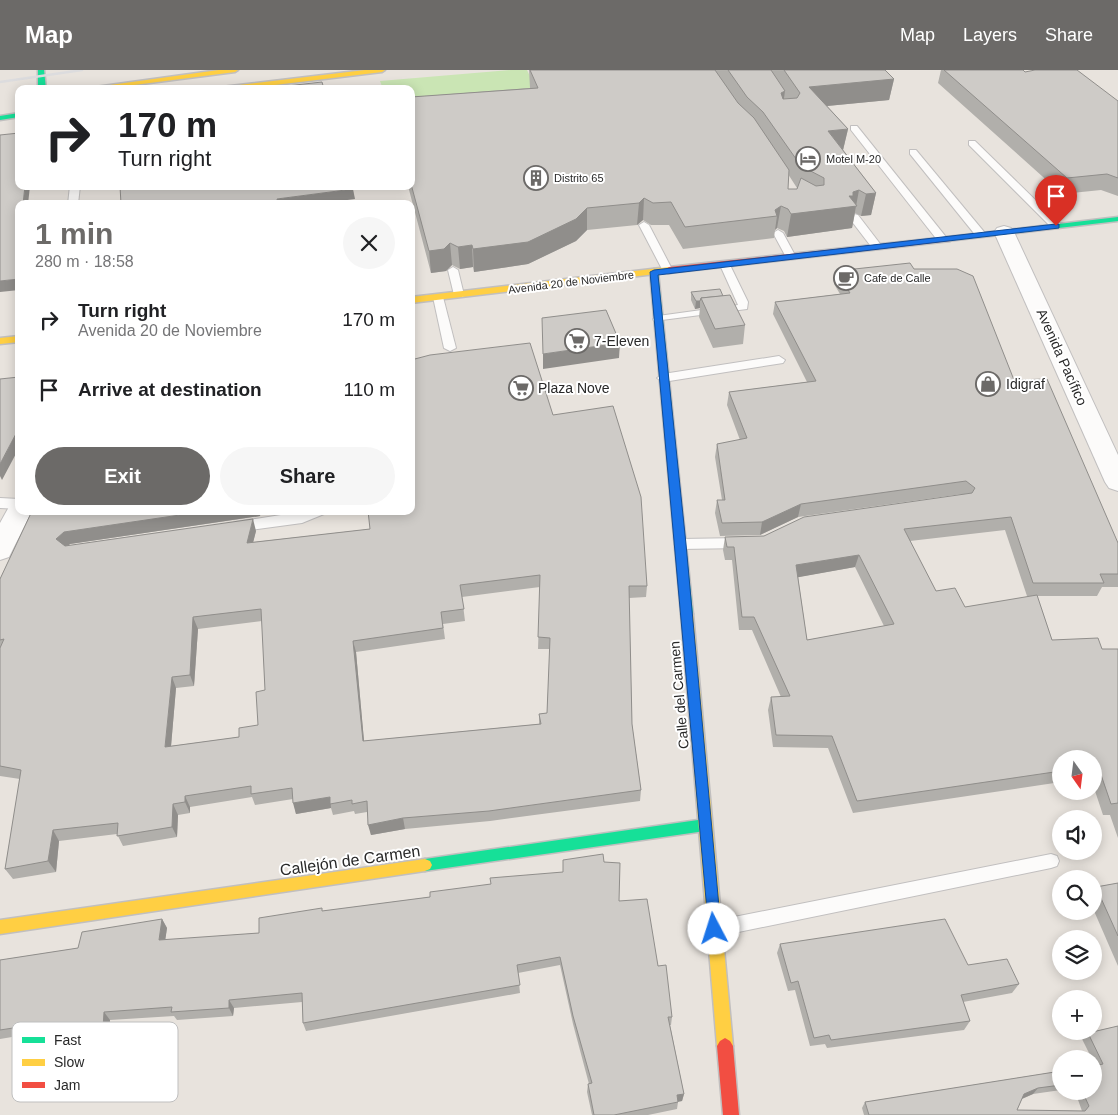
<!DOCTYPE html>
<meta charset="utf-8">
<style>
body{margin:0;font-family:Arial,sans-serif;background:#f6f6f6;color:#202124;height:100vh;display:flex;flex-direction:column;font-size:19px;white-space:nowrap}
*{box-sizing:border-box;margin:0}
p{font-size:16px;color:#757577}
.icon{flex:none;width:28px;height:28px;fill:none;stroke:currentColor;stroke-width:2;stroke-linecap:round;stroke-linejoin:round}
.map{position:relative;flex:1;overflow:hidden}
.details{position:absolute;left:15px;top:130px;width:400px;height:315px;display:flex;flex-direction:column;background:#fff;border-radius:10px;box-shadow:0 2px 12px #0003}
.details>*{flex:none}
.banner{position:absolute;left:15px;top:15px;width:400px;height:105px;border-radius:10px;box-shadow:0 2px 12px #0003;background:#fff;color:#202124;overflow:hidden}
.needle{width:32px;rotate:166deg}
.tools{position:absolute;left:1052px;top:680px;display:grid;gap:10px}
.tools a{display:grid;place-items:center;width:50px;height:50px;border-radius:50%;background:#fff;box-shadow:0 2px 12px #0003;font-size:25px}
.pin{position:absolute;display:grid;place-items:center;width:42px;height:42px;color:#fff;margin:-51px -21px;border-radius:50% 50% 50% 0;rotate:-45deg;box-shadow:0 0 5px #0007}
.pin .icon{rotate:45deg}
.me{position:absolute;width:55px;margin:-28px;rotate:355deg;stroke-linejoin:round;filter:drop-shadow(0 0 4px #0008)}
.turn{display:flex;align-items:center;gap:18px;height:105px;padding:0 20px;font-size:22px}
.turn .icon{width:65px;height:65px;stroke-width:2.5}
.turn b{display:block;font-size:35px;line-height:42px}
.round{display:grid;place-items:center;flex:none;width:52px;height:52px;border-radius:26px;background:#f6f6f6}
.headline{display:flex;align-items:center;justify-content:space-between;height:85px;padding:0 20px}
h1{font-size:30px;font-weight:700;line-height:38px;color:#6c6a68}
.primary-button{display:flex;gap:10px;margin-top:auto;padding:10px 20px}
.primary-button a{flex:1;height:58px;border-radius:30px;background:#6c6a68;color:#fff;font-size:20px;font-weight:700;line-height:58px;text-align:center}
.primary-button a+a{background:#f6f6f6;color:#202124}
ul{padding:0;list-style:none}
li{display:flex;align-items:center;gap:15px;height:70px;padding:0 20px}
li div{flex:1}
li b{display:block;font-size:19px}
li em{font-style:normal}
header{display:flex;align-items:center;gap:30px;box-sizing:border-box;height:70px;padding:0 25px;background:#6c6a68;color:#fff}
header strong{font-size:24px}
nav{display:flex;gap:28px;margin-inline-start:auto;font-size:18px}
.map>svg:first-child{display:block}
.green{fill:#cae5b4}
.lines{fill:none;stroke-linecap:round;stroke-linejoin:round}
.lane-casing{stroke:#c1bfbf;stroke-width:2}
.street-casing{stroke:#c1bfbf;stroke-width:2}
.fast-casing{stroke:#c1bfbf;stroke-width:3}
.slow-casing{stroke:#c1bfbf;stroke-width:3}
.jam-casing{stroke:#c1bfbf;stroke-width:3}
.lane{fill:#fcfbfa;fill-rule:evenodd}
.street{fill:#fcfbfa;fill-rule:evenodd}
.fast{fill:#16e098;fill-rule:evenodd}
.slow{fill:#ffcf43;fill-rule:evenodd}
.jam{fill:#f24e42;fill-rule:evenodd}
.rail{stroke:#dcdcde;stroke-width:2.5}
.wall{fill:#b1afab;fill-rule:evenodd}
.shaded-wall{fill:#908e8b}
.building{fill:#cecbc7;stroke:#908e8b;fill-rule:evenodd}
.route{fill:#1a73e8;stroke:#114b97}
.labels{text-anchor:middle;stroke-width:4;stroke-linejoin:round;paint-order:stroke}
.far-poi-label{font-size:11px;fill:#292929;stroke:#fff;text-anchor:start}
.far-street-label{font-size:11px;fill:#292929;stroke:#fff}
.poi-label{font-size:14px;fill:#292929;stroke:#fff;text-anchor:start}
.street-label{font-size:14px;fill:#292929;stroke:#fff}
.near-street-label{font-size:16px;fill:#292929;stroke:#fff}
.key{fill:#fff;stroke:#bfbfbf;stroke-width:1}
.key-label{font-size:14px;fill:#292929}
</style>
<header>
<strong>Map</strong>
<nav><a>Map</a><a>Layers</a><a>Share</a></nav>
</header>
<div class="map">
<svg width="1118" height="1045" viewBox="0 0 1118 1045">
<rect width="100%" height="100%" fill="#e8e3dd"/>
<polygon class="green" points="511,0 527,0 545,38 411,48 411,19 383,19 380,11"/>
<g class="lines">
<defs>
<g id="lane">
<polygon points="851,56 857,56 946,167 946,171 938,171 851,60"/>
<polygon points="969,71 975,71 1060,154 1060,158 1052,158 969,75"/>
<polygon points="910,80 916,80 985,163 985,167 977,167 910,84"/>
<polygon points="70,116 80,116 78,134 68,134"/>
<polygon points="854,144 858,145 881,175 881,179 873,179 850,149 850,145"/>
<polygon points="644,152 649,155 673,201 672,203 668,204 663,201 639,155"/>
<polygon points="778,160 783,163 796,187 795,189 787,189 786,187 773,163"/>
<polygon points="725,192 730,195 748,232 747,239 654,251 653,249 658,246 738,235 720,195"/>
<polygon points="453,197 458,200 464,225 463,227 455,227 454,225 448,200"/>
<polygon points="438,224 443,227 456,278 450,281 444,278 433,227"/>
<polygon points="779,286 785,290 783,293 663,312 657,308 663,304"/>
<polygon points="0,428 19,429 19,439 0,438"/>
<polygon points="306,441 325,441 324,444 302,453 236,462 229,457 236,452"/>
<polygon points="742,468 749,473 742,478 681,479 674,474 681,469"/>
<polygon points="1051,784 1057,786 1059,791 1057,796 1051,798 714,867 708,865 705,859 708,853 714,851"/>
</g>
<g id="street">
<polygon points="1004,156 1011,158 1014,162 1118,385 1118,421 1109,418 1105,412 994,162 997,158"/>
<polygon points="19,432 19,441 32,441 9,487 0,490 0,453 10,435"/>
</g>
<g id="fast">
<polygon points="38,0 44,0 46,19 38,19"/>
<polygon points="19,43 19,47 0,50 0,46"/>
<polygon points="1118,147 1118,151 947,171 943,169 947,167"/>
<polygon points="654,199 658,202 693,544 691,547 683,547 681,544 650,202"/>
<polygon points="705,749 710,751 712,755 710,759 705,761 425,801 420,799 418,795 420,791 425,789"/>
</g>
<g id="slow">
<polygon points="219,0 238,0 235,2 103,19 81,19"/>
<polygon points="365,0 385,0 382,2 242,19 219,19 222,17"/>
<polygon points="669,197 673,200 672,202 411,233 411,227"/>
<polygon points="19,266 19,272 0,274 0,268"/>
<polygon points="687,540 691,541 693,544 733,976 730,981 725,984 720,981 717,976 681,544 683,541"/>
<polygon points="425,789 430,791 432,795 430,799 425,801 0,864 0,850"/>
</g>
<g id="jam">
<polygon points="947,167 951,169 950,171 669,203 665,200 669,197"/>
<polygon points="725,968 730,971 733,976 739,1045 723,1045 717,976 720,971"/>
</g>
</defs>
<use href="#lane" class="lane-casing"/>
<use href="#street" class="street-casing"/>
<use href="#fast" class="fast-casing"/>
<use href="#slow" class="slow-casing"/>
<use href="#jam" class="jam-casing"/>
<use href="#lane" class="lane"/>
<use href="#street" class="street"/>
<use href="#fast" class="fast"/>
<use href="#slow" class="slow"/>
<use href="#jam" class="jam"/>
<polyline class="rail" points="0,12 82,0"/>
</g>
<g class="wall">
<path d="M529,0H885L894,9L889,30L827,36L848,59L843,80L876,123L871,145L861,146L855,143L852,158L787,167L784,161L777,158L775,160L774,168L683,179L669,155H651L643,150L637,155L587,160L576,171L528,194L474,202L473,197L460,199L452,195L446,201L431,203L408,116H411V27L530,18ZM788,104L797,118V119H788Z"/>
<polygon points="941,0 1023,0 1025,2 1118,31 1118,126 1101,120 1062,124 938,13"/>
<path d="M914,199L1014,310L1118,473V517H1102L1097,526H1037L1052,570L1102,579H1118V768L1110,745H1103L1094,718V689H1061V712L853,743L828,678L773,677L768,640L771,627H781L752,560H739L732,490H725L723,480L725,467L764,466L962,424L798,447L760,465L720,466L715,443L717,430H722L715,387L717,374L740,370L727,335L729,322L807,312L773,244L775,232L840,224L834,214L836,201ZM1005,460L1027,526H1035L965,537L936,521L910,471ZM855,497L884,556L807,570L798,507Z"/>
<polygon points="691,222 723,226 745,255 743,274 713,278 699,247 700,238 695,239 691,230"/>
<path d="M553,345L647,516L646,527L629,528L632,654L641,720L640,731L490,751L405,759L371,765L367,742L355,744L354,741L333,745L331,738L296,744L293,729L255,735L252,727L190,737V743L178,745L177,767L123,776L117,764L59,771L56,802L13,809L5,799L20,709L0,706V509L32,441H261L260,446L70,474L68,476L256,461L253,472L370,459ZM540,517L538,579H550L547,643L539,644V654L364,671L356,582L445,569L443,554L465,551L462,527ZM262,551L265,620L258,655L239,667L171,676L176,618L194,616L198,559Z"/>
<polygon points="563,790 604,792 619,831 658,896 672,947 671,955 670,955 684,1024 682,1031 678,1032 677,1039 648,1045 592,1045 587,1022 588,1014 589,1014 573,954 560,895 518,903 520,923 306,961 303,953 302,932 234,938 233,946 177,950 174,946 110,950 109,966 31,977 24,970 24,965 0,969 0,890 78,878 162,849 167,858 165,870 259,863 323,841 430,827 491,814 563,802"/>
<polygon points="1118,813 1118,896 1094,841 1094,819 1096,817"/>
<polygon points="780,874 968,895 1019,914 1012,923 963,932 970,951 964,960 827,978 825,974 810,976 795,920 788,921 777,883"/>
<polygon points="1118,956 1118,1045 864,1045 862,1038 865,1032 1061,1001 1061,1020 1033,1024 1022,1029 1017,1040 1082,1041 1077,1027 1064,1021 1094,1021 1095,995 1094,993 1094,989 1092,989 1082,969 1088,963"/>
</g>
<g class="shaded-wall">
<polygon points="894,9 889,30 806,38 809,17"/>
<polygon points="785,21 782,42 781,23"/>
<polygon points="848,59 843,80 828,61"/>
<polygon points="25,116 30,116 28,134 23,134"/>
<polygon points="353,119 355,129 317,134 277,134 277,129"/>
<polygon points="859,120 852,158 787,167 791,144 849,126 853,122"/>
<polygon points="876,123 871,145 861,146 866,124"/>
<polygon points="644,128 643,150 637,155 639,133"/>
<polygon points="781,136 777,158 775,160 777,146 775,140"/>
<polygon points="587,138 587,160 576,171 528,194 474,202 473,179"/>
<polygon points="450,173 452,195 446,201 431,203 429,181"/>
<polygon points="472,175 473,197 460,199 458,177"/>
<polygon points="19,209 19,220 0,222 0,211"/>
<polygon points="696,231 700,231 700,238 695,239"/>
<polygon points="620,273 619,288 543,299 543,284"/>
<polygon points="19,358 19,378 2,410 0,406 0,394"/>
<polygon points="801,434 798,447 760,465 762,452"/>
<polygon points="207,441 261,441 260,446 70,474 61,481 56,469 64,462"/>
<polygon points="253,449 256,461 250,485 247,473"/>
<polygon points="859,485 855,497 794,508 796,495"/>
<polygon points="193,547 198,559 194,616 190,605"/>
<polygon points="353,571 356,582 365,682 363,671"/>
<polygon points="172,607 176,618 170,688 165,677"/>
<polygon points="185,726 190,737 190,743 185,732"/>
<polygon points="330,727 331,738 296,744 293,733"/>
<polygon points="173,734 178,745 177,767 172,757"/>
<polygon points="403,748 405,759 371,765 368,755"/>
<polygon points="53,760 59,771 56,802 48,791"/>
<polygon points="162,849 167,858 164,879 159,870"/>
<polygon points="229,930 234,938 233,946 229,938"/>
<polygon points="104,942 110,950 109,966 103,958"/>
<polygon points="1038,1018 1033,1024 1019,1030 1024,1024"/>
<polygon points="684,1024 682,1031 675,1032 677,1025"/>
</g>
<g class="building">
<polygon points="530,0 715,0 738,33 754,48 789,100 788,119 797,119 801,108 816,116 824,115 824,108 801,96 763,42 747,27 728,0 771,0 785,21 781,23 783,29 797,28 800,23 784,0 885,0 894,9 809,17 848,59 828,61 876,123 866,124 859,120 853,122 853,126 849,126 857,136 791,144 788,139 781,136 775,140 777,146 685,157 671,132 653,133 644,128 639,133 587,138 576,149 528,172 473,179 472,175 458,177 450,173 444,179 429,181 411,114 411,27 538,18"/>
<polygon points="944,0 1023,0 1025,2 1035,0 1077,0 1118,31 1118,108 1107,104 1067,108"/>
<polygon points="322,12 324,19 260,19"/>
<polygon points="19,63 19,116 25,116 23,134 19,134 19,209 0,211 0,65"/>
<polygon points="120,116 352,116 353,119 277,129 278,134 121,134"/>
<path d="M910,193L914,199H957L973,206L1014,310L1047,309L1118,473V504H1100L1104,513H1033L1011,447L904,459L936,521L955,518L965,537L1037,525L1052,570L1098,568L1102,579H1118V733L1111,734L1098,696L1094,697V689H1061V701L857,731L832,666L776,665L771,627L790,626L754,547H742L734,477H727L725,467L764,466L804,447L972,423L975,418L966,411L801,434L762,452L722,453L717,430H725L717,374L747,368L729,322L816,311L775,232L850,223L836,201ZM859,485L894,554L807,570L796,495Z"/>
<polygon points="720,219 723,226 701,228 700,231 696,231 691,222"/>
<polygon points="730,225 745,255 715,259 701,228"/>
<polygon points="606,240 620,273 543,284 542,248"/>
<path d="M530,273L553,345L613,336L641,427L647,516H629L632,654L641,720L489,741L403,748L368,755L367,731L352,734V730L330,734V727L293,733L292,718L251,724V716L185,726V732L173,734L172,757L117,766L118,753L53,760L48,791L5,799L21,700L0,696V578L4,569L0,570V509L32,441H207L64,462L56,469L65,476L253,449L247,473L370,459L368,441H411V290L430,285ZM540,505L538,567L550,568L547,643L539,644L541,654L363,671L353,571L443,558L441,542L464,539L460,515ZM261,539L265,620L256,622L258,655L239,658V667L165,677L172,607L190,605L193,547Z"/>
<polygon points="19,307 19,358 0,394 0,309"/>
<polygon points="603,784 604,792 620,793 619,831 647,829 658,896 666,895 672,947 668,947 684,1024 677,1025 678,1032 614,1045 594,1045 588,1014 592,1013 573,946 560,887 517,895 520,915 303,953 302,923 229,930 229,938 171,942 172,937 104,942 103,958 24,970 26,956 0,960 0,890 78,878 82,862 162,849 159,870 259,863 259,848 322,838 322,841 430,827 430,822 491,814 490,808 563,802 563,790"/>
<polygon points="1118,813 1118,866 1096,817"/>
<polygon points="945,849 968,895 1007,889 1019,914 961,925 970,951 831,970 829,965 814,968 798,911 791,913 780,874"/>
<polygon points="1118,956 1118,1045 869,1045 865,1032 1061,1001 1061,1015 1038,1018 1024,1024 1017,1040 1085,1041 1089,1036 1082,1021 1094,1021 1094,996 1103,994 1088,963"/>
</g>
<polygon class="route" points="1056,154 1059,154 1059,158 658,205 686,474 721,859 719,863 714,865 709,863 650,202 654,200"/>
<defs>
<symbol id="hotel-ring" viewBox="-11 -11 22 22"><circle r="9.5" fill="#fff" stroke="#6c6a68" stroke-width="1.5"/><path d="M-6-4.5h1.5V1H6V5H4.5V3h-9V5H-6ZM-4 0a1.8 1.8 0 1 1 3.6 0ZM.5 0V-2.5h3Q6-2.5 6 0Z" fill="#6c6a68"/></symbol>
<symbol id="building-ring" viewBox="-11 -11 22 22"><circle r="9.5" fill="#fff" stroke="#6c6a68" stroke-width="1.5"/><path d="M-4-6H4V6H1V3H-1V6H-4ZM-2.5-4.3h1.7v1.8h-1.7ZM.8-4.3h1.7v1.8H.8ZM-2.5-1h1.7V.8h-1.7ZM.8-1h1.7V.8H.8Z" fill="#6c6a68"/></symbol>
<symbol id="cafe-ring" viewBox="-11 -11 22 22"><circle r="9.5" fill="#fff" stroke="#6c6a68" stroke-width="1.5"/><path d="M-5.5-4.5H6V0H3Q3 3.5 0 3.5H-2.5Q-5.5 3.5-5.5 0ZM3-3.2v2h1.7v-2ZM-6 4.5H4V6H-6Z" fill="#6c6a68"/></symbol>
<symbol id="supermarket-ring" viewBox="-11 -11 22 22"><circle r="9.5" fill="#fff" stroke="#6c6a68" stroke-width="1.5"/><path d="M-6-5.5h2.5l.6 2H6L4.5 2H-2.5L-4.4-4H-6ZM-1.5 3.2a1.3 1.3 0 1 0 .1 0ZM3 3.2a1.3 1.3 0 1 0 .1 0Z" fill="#6c6a68"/></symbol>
<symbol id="shop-ring" viewBox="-11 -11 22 22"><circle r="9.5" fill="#fff" stroke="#6c6a68" stroke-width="1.5"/><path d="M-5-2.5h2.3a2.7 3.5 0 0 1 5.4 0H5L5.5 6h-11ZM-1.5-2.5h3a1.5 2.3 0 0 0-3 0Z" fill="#6c6a68"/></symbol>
</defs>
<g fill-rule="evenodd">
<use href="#hotel-ring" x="794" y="75" width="28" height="28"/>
<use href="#building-ring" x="522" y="94" width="28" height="28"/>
<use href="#cafe-ring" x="832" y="194" width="28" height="28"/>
<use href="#supermarket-ring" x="563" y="257" width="28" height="28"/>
<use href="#shop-ring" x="974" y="300" width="28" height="28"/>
<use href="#supermarket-ring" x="507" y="304" width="28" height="28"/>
</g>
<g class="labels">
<g class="far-poi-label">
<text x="826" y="93">Motel M-20</text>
<text x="554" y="112">Distrito 65</text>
<text x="864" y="212">Cafe de Calle</text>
</g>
<g class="far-street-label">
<text transform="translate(571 212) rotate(-7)" y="4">Avenida 20 de Noviembre</text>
</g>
<g class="poi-label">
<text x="594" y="276">7-Eleven</text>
<text x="1006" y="319">Idigraf</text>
<text x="538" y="323">Plaza Nove</text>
</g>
<g class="street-label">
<text transform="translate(1062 287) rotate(66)" y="5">Avenida Pacífico</text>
<text transform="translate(679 625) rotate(-95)" y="5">Calle del Carmen</text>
</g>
<g class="near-street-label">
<text transform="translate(350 790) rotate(-8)" y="6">Callejón de Carmen</text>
</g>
</g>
<rect x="12" y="952" width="166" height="80" rx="8" class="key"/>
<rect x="22" y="967" width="23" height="6" fill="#16e098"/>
<rect x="22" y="989" width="23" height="7" fill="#ffcf43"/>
<rect x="22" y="1012" width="23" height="6" fill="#f24e42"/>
<g class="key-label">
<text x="54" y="975">Fast</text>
<text x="54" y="997">Slow</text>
<text x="54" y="1020">Jam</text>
</g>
</svg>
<div class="tools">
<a><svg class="needle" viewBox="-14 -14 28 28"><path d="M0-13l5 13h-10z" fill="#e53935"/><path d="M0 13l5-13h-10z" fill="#757577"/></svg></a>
<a><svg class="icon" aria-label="sound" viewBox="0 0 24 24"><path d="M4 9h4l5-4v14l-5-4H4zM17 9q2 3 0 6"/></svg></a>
<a><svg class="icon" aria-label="search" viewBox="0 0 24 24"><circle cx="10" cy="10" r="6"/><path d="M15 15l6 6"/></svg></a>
<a><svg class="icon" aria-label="layers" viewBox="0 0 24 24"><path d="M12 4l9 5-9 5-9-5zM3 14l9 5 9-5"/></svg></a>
<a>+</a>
<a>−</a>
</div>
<div class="pin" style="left:1056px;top:156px;background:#d93025"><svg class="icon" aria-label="arrive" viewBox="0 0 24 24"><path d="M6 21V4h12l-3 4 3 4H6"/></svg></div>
<svg class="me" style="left:714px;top:859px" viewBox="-20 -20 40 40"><circle r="19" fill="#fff"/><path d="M0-13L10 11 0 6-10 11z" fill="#1a73e8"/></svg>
<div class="banner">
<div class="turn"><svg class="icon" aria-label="right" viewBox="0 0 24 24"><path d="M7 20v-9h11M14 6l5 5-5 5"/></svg><div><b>170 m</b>Turn right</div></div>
</div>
<section class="details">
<div class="headline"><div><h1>1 min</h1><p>280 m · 18:58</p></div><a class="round"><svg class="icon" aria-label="close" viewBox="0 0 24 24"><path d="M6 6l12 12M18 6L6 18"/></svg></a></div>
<ul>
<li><svg class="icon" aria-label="right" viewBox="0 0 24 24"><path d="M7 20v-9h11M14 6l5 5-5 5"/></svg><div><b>Turn right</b><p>Avenida 20 de Noviembre</p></div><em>170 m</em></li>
<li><svg class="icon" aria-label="arrive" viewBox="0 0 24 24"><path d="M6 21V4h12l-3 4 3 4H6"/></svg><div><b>Arrive at destination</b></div><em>110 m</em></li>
</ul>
<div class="primary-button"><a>Exit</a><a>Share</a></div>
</section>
</div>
